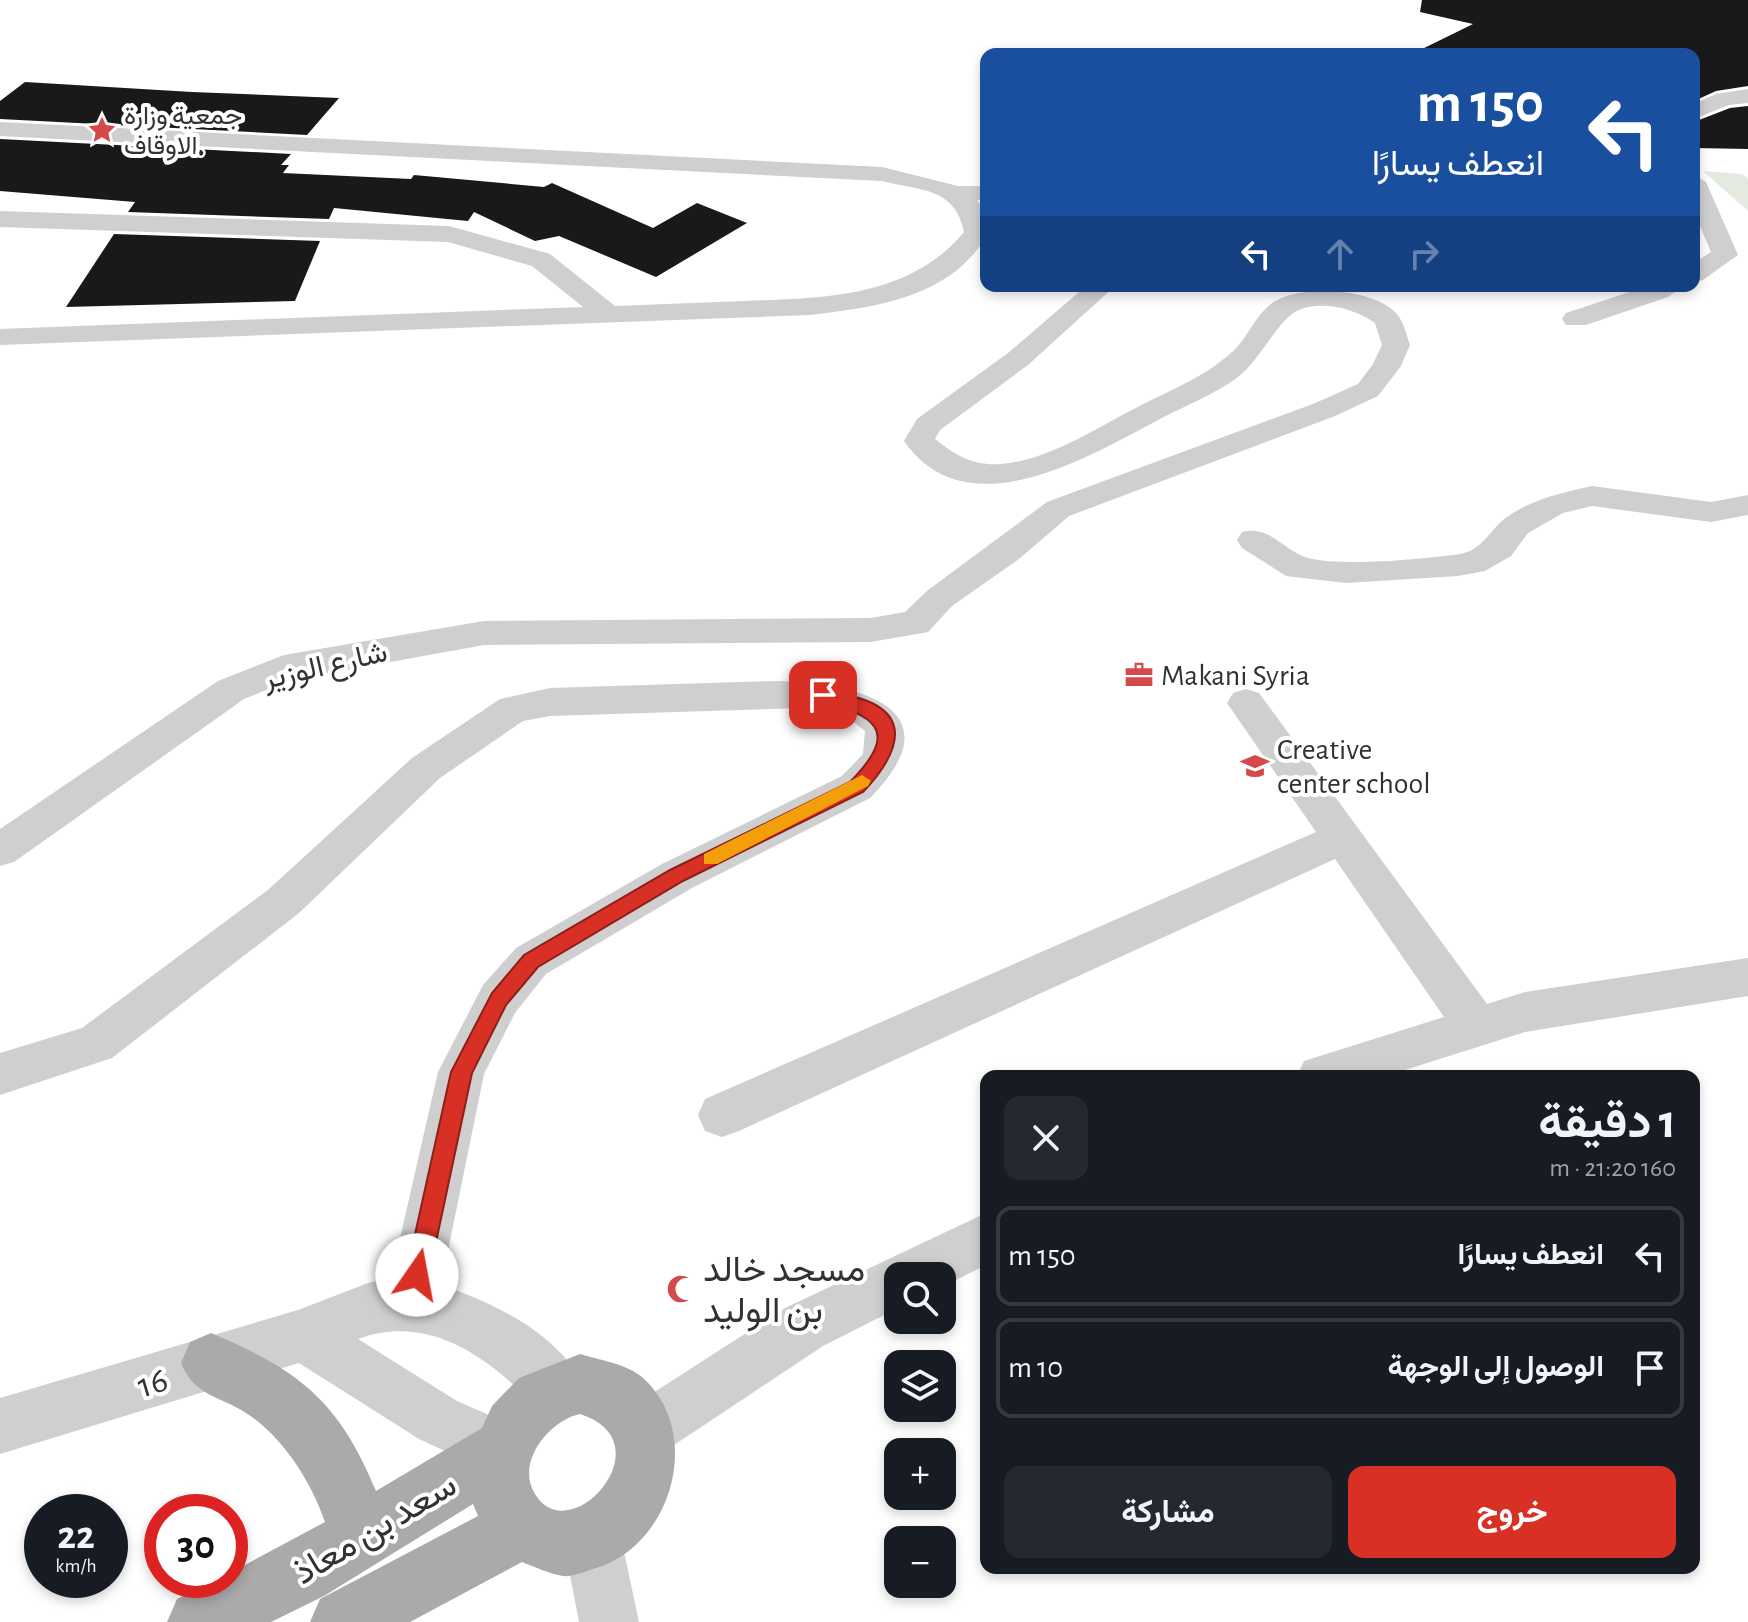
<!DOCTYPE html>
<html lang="ar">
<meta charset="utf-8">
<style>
body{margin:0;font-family:"Alegreya Sans",Vazirmatn,sans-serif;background:#242831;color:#f1f3f6;direction:rtl;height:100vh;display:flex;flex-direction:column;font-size:30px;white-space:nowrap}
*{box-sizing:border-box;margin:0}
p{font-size:26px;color:#9ea1a6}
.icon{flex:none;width:44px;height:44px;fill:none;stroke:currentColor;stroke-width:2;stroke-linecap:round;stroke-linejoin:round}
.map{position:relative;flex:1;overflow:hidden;direction:ltr}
.details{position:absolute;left:980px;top:1070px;width:720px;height:504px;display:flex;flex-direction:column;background:#171b24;border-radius:16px;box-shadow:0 4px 12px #0003;direction:rtl}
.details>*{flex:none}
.hud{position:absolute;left:980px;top:48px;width:720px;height:244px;border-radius:16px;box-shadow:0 4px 12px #0003;direction:rtl;background:#1a4fa0;color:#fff;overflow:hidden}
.tools{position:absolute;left:884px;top:1262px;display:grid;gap:16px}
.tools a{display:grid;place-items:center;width:72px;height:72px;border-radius:16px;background:#171b24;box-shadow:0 4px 12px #0003;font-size:40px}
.speed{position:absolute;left:24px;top:1494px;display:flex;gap:16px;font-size:40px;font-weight:700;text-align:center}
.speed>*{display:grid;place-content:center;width:104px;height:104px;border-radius:50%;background:#171b24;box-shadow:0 4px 12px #0003;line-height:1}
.speed small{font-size:20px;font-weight:400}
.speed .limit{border:12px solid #d22;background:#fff;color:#111}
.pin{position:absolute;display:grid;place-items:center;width:68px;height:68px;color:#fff;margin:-34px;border-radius:16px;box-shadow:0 4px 12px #0006}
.me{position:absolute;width:88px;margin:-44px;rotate:12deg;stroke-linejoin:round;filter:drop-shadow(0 0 6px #0008)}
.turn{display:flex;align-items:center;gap:28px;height:168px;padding:0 24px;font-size:36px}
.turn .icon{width:104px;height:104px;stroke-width:2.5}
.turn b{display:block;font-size:56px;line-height:68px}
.lanes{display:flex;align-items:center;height:76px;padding:0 24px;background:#0003;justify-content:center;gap:40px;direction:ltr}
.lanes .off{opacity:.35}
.round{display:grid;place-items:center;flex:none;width:84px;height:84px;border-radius:16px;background:#242831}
.headline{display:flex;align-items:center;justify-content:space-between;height:136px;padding:0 24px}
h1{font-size:48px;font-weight:700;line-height:60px}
.primary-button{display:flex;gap:16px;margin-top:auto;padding:16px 24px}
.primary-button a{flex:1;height:92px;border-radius:16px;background:#d93025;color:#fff;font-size:32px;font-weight:700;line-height:92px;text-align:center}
.primary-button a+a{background:#242831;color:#f1f3f6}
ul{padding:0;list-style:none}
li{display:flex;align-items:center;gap:24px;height:100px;margin:0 16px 12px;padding:0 8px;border:4px solid #363941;border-radius:16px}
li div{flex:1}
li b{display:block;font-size:30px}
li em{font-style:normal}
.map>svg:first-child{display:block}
.green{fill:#e4eadf}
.building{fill:#191919}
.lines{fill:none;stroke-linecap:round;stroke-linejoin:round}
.minor{fill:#cfcfcf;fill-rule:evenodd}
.major{fill:#aaa;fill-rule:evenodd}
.route{fill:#d93025;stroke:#8d1f18;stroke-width:2}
.slow{fill:#f59e0b}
.labels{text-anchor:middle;stroke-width:8;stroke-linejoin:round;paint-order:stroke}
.far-poi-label{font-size:26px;fill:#323232;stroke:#fff;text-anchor:start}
.street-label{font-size:30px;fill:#323232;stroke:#fff}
.poi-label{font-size:30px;fill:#323232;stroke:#fff;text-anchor:start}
.near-poi-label{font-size:36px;fill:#323232;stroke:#fff;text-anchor:start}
.near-street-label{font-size:36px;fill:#323232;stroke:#fff}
</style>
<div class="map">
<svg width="1748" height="1622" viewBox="0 0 1748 1622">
<rect width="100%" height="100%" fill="#fff"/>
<polygon class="green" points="1703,171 1742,174 1748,179 1748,211"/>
<g class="building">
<polygon points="1422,0 1748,0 1748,86 1716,91 1694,101 1694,54 1412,54 1473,24 1420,12"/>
<polygon points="25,82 192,92 339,98 307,135 0,119 0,101"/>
<polygon points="1748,106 1748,149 1694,148 1694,122 1730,108"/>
<polygon points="0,139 291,154 281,165 289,165 283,173 411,179 414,175 544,187 552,183 653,228 697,203 747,223 656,277 559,236 535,241 474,212 468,221 334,208 329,219 128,212 135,202 0,191"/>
<polygon points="114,234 320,241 295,301 66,307"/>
</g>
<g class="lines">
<g class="minor">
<polygon points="1748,89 1748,103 1729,105 1694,119 1694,104 1716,94"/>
<path d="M0,122L882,167L958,186H986V200H977C991,217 989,235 976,251C937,300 868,308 810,315L0,345V329L583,307L532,266L448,242L0,227V211L449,226L550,254L615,306C658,304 701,303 744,301C824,298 909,298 964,232C955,187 921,191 882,181L0,136Z"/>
<polygon points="1694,175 1706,182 1738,255 1703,280 1694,282 1694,263 1711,252 1694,212"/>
<path d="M1086,286H1115L1028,365L940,430L935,439C956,456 974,466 1001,464C1049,460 1094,429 1136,408C1168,391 1203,378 1231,353C1249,338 1256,310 1279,299C1307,285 1373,289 1395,312C1404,321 1406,334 1410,345L1401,366L1378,396L1335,416L1069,516L1019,559L952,606L928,632L871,642L484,645L291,680L244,699L14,862L0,866V829L218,681L284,655L484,621L871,618L905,612L928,590L1047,502L1313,404L1358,384L1373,364L1382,345L1375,323C1356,309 1322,300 1299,310C1279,318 1260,360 1238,377C1214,395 1184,406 1158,420C1088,457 966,531 904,441L917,419L1008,353Z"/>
<polygon points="1648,286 1683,286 1668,297 1586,325 1566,325 1562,319 1566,313"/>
<path d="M1592,486L1711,502L1748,495V515L1711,522L1592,506L1563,513L1528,533L1511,556L1485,571L1458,576L1346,583L1286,576L1242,548L1237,540L1242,532C1271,525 1283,551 1308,558C1343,567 1423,559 1460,554C1483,550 1490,529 1507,517C1532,499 1562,493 1592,486Z"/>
<path d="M775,681C852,682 961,706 870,798L692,888L546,974L515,1013L484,1074L441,1285C493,1302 563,1336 585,1389L577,1408L558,1416C537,1408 524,1394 508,1380C465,1342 414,1318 358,1339L457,1401L523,1430L531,1450L523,1470L503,1478L419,1439L299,1363L0,1454V1398L298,1310L368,1283L391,1278L438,1072L483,985L516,948L662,864L842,776L863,754L865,731L845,715L805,708L550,716L523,721L440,778L299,913L112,1058L0,1095V1053L82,1028L269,889L412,758L500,699L550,688Z"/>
<polygon points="1246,689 1259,693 1487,1004 1525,992 1748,958 1748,996 1525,1032 1386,1076 1297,1076 1304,1061 1444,1017 1335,859 739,1131 722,1137 705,1131 698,1115 705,1099 1316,832 1227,703 1233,693"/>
<polygon points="986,1213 986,1265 942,1287 942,1276 898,1276 898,1308 823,1346 665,1451 645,1459 625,1451 617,1431 625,1411 785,1308"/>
<polygon points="592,1509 613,1517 621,1538 639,1622 579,1622 563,1538 571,1517"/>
</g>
<path class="major" d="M211,1333C299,1370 339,1401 376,1491L482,1428L492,1406L519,1378L580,1354C599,1360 628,1364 643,1378C705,1434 671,1548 593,1569C584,1572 572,1577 563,1576C550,1574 535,1567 522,1562L410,1622H310L320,1599L478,1516L473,1504L324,1596L271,1622H167L177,1599L216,1580H230V1573L325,1522C311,1482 286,1442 252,1417C222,1395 196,1399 181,1363L190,1342ZM580,1414C668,1442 570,1552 535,1494C515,1462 550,1420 580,1414Z"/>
</g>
<path class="route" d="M823,689C838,693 858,696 872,703C917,725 886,768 863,792L683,881L538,967L506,1005L472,1073L429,1275L426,1283L417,1287L409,1283L406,1275L451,1072L492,993L524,955L670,870L850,782C903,728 873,716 817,699V690Z"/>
<polygon class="slow" points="862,775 871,781 868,786 717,864 704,864 704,854"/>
<defs>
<symbol id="sight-bare" viewBox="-9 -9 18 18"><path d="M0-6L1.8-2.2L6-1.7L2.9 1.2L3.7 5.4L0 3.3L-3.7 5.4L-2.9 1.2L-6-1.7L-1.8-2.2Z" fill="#d44949" stroke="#fff" stroke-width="2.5" paint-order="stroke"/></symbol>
<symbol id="office-bare" viewBox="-9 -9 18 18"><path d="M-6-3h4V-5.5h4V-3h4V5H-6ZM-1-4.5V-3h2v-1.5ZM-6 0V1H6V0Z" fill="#d44949" stroke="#fff" stroke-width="2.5" paint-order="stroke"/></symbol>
<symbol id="school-bare" viewBox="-9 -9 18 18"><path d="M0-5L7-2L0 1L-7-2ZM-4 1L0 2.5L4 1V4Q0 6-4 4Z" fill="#d44949" stroke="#fff" stroke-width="2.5" paint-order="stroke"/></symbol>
<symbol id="mosque-bare" viewBox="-9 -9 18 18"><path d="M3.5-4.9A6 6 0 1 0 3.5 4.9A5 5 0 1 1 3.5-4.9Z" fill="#d44949" stroke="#fff" stroke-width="2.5" paint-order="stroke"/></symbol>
</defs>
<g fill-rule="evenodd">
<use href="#sight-bare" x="82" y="110" width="40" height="40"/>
<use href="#office-bare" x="1119" y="655" width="40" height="40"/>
<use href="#school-bare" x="1235" y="746" width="40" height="40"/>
<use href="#mosque-bare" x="661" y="1269" width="40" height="40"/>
</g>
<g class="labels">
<g class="far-poi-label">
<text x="124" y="124">جمعية وزارة<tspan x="124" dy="30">الاوقاف.</tspan></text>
</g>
<g class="street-label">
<text transform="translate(325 665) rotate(-13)" y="10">شارع الوزير</text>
</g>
<g class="poi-label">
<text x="1161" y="685">Makani Syria</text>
<text x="1277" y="759">Creative<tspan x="1277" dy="34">center school</tspan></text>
</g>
<g class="near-poi-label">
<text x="703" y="1281">مسجد خالد<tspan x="703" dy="41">بن الوليد</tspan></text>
</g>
<g class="near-street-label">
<text transform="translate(152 1381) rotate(-17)" y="13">16</text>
<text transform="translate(374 1527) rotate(-31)" y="13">سعد بن معاذ</text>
</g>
</g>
</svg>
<div class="tools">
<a><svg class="icon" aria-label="search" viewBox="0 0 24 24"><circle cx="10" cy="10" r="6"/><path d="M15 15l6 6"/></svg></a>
<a><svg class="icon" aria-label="layers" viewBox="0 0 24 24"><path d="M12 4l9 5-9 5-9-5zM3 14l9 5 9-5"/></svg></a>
<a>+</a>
<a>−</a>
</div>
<div class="speed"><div>22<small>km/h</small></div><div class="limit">30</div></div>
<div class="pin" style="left:823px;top:695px;background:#d93025"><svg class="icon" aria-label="arrive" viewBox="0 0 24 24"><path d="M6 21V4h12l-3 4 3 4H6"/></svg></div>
<svg class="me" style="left:417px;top:1275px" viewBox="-20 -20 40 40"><circle r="19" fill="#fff"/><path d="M0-13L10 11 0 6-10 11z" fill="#d93025"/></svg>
<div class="hud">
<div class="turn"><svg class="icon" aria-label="left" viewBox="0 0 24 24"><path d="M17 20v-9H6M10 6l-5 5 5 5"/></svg><div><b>150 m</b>انعطف يسارًا</div></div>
<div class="lanes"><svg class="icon" aria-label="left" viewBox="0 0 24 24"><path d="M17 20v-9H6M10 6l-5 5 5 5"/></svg><svg class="icon off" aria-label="ahead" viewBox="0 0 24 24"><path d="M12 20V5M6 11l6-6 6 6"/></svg><svg class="icon off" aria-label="right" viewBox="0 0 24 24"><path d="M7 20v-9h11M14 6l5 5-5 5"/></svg></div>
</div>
<section class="details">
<div class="headline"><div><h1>1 دقيقة</h1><p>160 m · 21:20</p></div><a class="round"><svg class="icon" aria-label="close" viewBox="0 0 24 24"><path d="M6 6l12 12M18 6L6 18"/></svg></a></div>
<ul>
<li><svg class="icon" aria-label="left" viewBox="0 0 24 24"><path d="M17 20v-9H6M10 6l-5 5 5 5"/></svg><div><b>انعطف يسارًا</b></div><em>150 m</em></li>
<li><svg class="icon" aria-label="arrive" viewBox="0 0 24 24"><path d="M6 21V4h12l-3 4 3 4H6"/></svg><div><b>الوصول إلى الوجهة</b></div><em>10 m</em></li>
</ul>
<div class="primary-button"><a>خروج</a><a>مشاركة</a></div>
</section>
</div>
